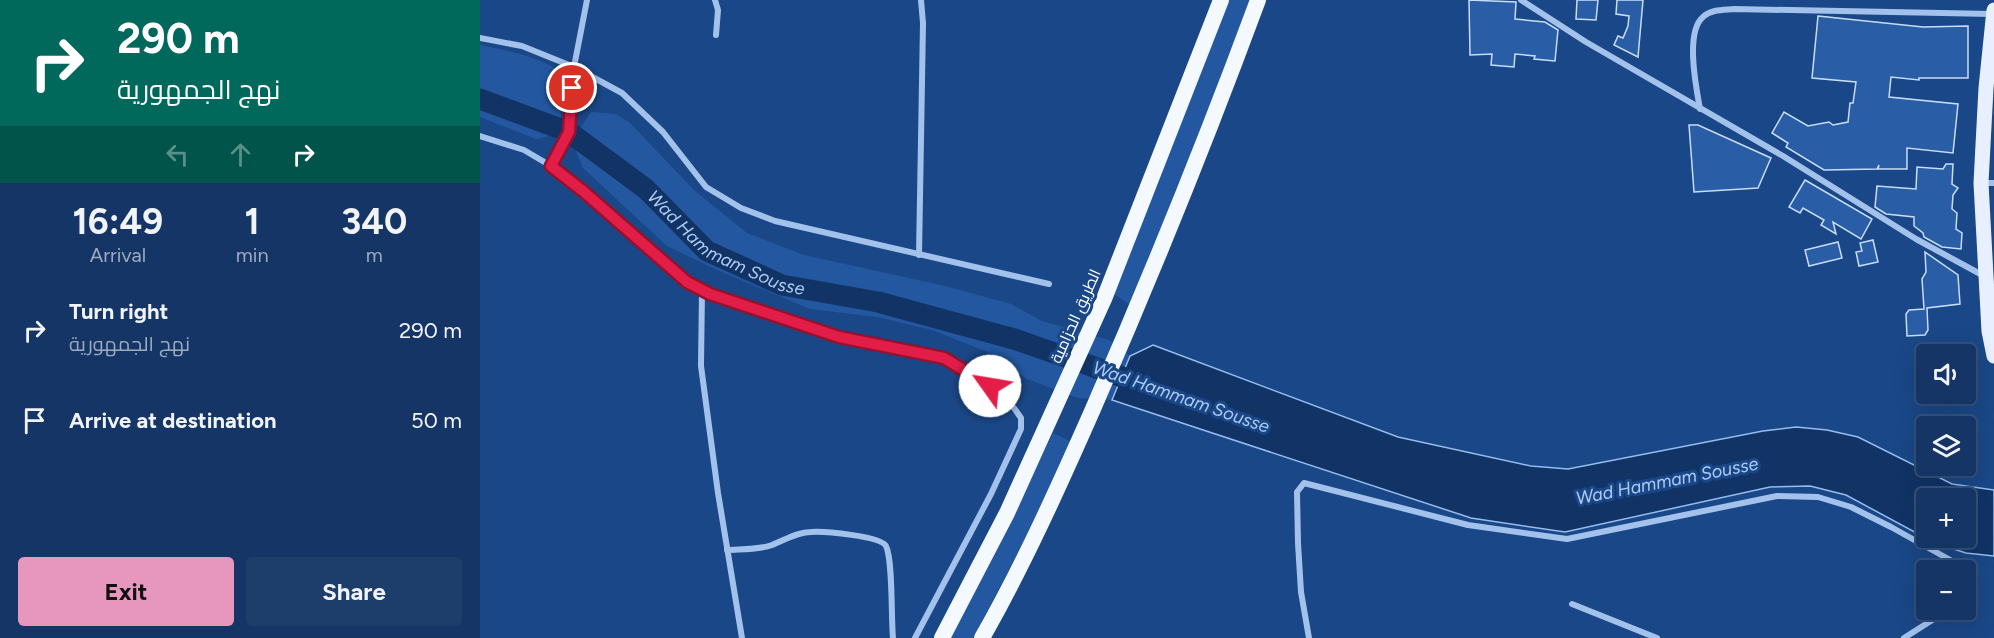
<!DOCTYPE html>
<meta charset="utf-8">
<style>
body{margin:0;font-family:Figtree,Cairo,sans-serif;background:#1d3d6b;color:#f1f3f6;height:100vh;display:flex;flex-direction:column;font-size:22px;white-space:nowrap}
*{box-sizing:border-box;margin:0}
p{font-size:20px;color:#9dabbf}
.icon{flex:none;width:33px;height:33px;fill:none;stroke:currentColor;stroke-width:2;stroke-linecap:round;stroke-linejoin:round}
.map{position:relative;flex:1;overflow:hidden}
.sheet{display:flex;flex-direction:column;background:#143565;width:480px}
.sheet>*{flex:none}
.hud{background:#00695c;color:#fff;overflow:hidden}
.buttons{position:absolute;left:1436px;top:344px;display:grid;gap:12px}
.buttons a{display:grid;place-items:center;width:60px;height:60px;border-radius:6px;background:#143565;box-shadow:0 6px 24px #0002,0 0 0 2px #335079;font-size:30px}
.pin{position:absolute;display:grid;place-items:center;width:51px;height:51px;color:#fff;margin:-26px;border:3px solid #fff;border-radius:50%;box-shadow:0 2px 6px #0007}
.me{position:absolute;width:66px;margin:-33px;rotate:302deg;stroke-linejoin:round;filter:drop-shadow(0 0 4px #0008)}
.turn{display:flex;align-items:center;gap:21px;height:126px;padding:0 18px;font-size:27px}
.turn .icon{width:78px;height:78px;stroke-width:2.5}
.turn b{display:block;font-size:42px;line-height:51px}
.lanes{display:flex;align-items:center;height:57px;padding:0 18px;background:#0003;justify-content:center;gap:30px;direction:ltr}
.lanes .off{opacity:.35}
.eta{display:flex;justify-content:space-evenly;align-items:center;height:102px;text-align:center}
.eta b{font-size:36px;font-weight:700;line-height:42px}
.button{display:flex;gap:12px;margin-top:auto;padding:12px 18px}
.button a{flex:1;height:69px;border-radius:6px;background:#e797bd;color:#111;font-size:24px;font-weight:700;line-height:69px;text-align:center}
.button a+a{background:#1d3d6b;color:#f1f3f6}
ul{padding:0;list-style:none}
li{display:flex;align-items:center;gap:18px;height:90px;padding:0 18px}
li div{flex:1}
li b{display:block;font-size:22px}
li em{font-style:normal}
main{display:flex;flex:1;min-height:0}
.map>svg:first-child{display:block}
.green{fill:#2358a1}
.water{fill:#113365;stroke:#95bcee;stroke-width:1.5;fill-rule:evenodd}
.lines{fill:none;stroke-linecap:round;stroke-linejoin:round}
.river{stroke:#113365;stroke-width:21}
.building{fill:#295da6;stroke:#c8ddf9;stroke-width:1.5}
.minor{stroke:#a2c2ec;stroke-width:6}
.primary{stroke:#e8f0ff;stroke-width:15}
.trunk{stroke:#f4f8ff;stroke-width:16}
.route-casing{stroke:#92132f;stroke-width:15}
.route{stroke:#e11d48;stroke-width:10}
.labels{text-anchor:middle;stroke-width:6;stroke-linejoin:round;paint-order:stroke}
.street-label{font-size:16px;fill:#fff;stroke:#1a4787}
.water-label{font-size:18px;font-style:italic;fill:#aeccf4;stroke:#1a4787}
</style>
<main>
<section class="sheet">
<div class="hud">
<div class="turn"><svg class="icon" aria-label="right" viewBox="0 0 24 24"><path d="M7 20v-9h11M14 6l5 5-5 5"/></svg><div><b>290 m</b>نهج الجمهورية</div></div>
<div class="lanes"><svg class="icon off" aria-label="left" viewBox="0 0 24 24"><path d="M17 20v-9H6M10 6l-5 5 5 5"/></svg><svg class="icon off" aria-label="ahead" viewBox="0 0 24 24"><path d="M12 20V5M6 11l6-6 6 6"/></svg><svg class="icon" aria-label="right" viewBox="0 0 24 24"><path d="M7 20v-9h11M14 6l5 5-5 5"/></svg></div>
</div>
<div class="eta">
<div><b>16:49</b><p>Arrival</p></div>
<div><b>1</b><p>min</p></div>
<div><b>340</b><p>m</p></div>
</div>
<ul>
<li><svg class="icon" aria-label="right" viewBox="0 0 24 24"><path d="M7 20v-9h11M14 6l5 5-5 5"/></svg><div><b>Turn right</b><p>نهج الجمهورية</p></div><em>290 m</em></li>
<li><svg class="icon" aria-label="arrive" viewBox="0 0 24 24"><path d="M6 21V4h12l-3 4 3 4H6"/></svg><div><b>Arrive at destination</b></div><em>50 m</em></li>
</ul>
<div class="button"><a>Exit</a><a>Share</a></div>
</section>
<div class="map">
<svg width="1514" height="638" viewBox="0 0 1514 638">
<rect width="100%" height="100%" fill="#1a4787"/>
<g class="green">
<polygon points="748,0 770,0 687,218 651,306 633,293"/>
<path d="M0,45C28,51 59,56 82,73L80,134L56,139L0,117Z"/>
<polygon points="111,112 136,114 150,123 215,191 267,233 324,255 465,286 531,304 562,321 629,340 650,356 632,400 598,398 547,379 505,351 452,330 397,317 330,309 235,269 187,246 103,168 92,141"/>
<polygon points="573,433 592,442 550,529 493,638 471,638"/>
</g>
<path class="water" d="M673,345L918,437L1051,466L1088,469L1283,431L1316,427L1347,430L1378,437L1472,484L1514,490V556L1486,553L1455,543L1366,495L1330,486L1290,487L1085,532L991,518L632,400L650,356ZM1446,498H1485V537H1446Z"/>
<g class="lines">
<path class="river" id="s1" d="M0,99L89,132L166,189L227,251L302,285L398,302L534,339L668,386"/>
</g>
<g class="building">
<polygon points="989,0 1036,2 1035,19 1065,22 1078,30 1075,61 1054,59 1055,56 1035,54 1034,67 1011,65 1012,54 990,55"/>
<polygon points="1097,0 1118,0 1116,20 1096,19"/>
<polygon points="1137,0 1163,0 1158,57 1134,45 1138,36 1143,38 1148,26 1149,16 1136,14"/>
<polygon points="1338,16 1443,27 1488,26 1488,78 1439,78 1439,80 1411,77 1409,97 1478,104 1473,153 1427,148 1427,169 1398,169 1399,165 1397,169 1344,170 1306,147 1308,143 1292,133 1304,112 1328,126 1349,122 1353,125 1368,122 1370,103 1373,103 1376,82 1332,78"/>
<polygon points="1209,125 1218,125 1291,158 1278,188 1214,192"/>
<polygon points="1466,164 1473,164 1472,184 1478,188 1473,195 1472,209 1477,213 1476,229 1482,233 1481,249 1462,247 1444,237 1443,233 1434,226 1434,217 1406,214 1395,207 1397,186 1436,189 1437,167 1463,169"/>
<polygon points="1325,180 1392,219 1381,239 1353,222 1356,234 1341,225 1344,220 1323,208 1320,213 1309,207"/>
<polygon points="1393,240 1398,262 1379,266 1376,252 1382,251 1380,243"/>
<polygon points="1358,242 1362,258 1329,266 1325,250"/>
<polygon points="1445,252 1478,275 1480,304 1447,308 1448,330 1445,335 1427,336 1426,314 1429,310 1444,309 1442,279 1446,272"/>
<polygon points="1446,358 1446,385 1443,385 1436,360"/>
</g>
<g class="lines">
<g class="minor">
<polyline points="235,0 238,10 236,35"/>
<polyline points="1041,0 1106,42 1303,156 1436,239 1504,276"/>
<polyline points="0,38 42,46 94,67 142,93 183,132 226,187 261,208 295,221 569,284"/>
<path d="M1220,109C1216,87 1205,32 1223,17C1231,9 1244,10 1254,9L1512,14"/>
<polyline points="0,136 44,150 71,166 103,191 207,282 230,294 359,337 464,358 523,395 534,408 541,418 541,429 511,494 435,638"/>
<polyline points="71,166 89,132 94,67 107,0"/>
<polyline points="1501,183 1514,183"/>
<polyline points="439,255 443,23 441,0"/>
<polyline points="222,290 221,366 238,493 262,638"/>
<path d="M247,550C261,549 279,550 292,545C305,540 317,532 331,532C343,531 401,536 406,546C413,560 411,619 413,638"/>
<polyline points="1092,604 1177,638"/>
<polyline points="829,638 821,592 818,543 817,492 824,483 988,525 1087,539 1297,496 1338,497 1371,507 1411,527 1472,561 1480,570"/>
<polyline points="1424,638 1457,617 1464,609"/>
</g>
<polyline class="primary" points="1514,10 1506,88 1501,183 1509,331 1514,356"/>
<g class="trunk">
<polyline points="462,638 527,513 624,299 741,0"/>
<path d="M502,638C544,564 579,486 613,409C672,274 727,138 778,0"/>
</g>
</g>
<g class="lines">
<defs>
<polyline id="route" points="92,88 89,132 71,166 103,191 207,282 230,294 359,337 464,358 510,386"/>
</defs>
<use href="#route" class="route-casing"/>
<use href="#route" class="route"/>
</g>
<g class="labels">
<g class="street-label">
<text transform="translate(595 316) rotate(-66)" y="6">الطريق الحزامية</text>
</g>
<g class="water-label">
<text dy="6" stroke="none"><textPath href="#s1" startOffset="290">Wad Hammam Sousse</textPath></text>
<text transform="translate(701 397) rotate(19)" y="6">Wad Hammam Sousse</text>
<text transform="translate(1187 481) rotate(-11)" y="6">Wad Hammam Sousse</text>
</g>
</g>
</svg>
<div class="buttons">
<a><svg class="icon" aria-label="sound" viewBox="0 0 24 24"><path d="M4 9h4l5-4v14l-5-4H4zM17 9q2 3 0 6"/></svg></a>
<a><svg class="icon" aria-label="layers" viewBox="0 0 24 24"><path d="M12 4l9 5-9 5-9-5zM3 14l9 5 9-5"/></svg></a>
<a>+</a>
<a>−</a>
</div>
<div class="pin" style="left:92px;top:88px;background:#d93025"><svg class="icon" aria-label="arrive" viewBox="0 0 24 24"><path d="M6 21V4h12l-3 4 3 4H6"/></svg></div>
<svg class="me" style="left:510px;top:386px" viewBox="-20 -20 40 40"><circle r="19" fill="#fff"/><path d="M0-13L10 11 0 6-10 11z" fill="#e11d48"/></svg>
</div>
</main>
